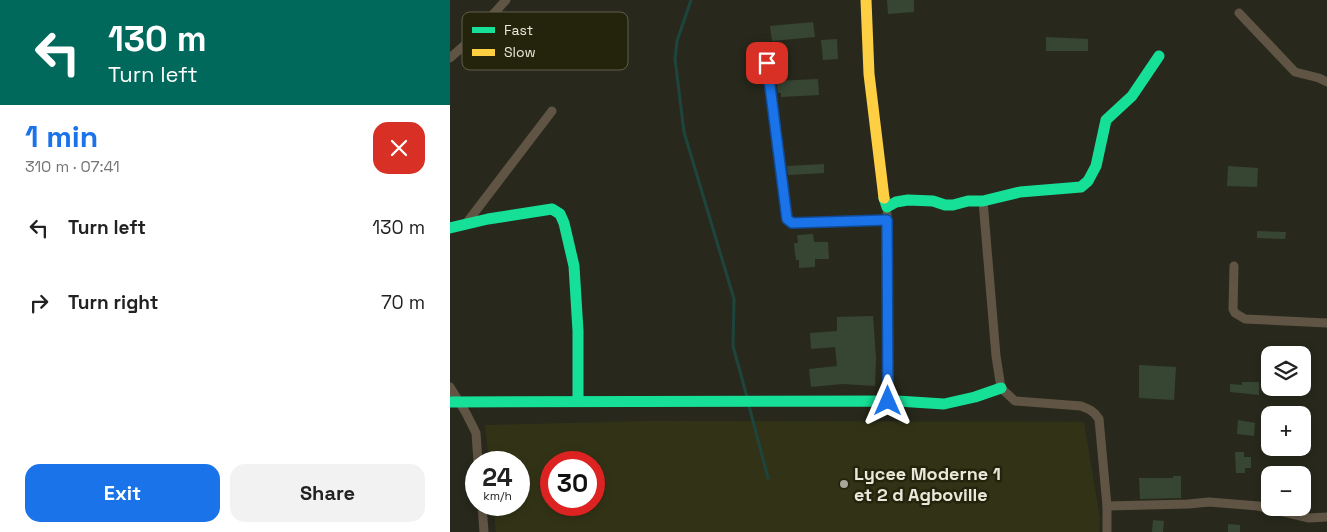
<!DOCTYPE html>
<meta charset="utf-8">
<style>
body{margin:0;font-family:"Space Grotesk",sans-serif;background:#f2f2f2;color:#222;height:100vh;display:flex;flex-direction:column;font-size:19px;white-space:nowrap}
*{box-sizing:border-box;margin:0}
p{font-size:16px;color:#767676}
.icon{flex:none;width:28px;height:28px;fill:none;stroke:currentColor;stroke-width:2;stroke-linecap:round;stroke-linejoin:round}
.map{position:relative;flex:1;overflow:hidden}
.drawer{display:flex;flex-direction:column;background:#fff;width:450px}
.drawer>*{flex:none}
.top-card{background:#00695c;color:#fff;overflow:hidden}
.controls{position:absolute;left:811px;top:346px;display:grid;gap:10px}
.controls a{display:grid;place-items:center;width:50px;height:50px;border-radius:10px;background:#fff;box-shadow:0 2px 8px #0003;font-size:25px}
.speed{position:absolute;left:15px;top:451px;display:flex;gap:10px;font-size:25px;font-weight:700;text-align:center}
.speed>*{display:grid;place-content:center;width:65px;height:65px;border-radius:50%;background:#fff;box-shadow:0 2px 8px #0003;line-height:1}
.speed small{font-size:12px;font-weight:400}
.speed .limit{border:8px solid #d22;background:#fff;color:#111}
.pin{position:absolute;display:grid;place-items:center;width:42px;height:42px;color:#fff;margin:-21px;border-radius:10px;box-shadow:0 2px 8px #0006}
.me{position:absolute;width:55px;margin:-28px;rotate:0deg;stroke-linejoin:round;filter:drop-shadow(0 0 4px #0008)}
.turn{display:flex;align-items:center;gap:18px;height:105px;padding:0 25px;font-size:22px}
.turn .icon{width:65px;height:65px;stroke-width:2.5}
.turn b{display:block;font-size:35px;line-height:42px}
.round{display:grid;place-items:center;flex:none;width:52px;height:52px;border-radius:15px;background:#f2f2f2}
.headline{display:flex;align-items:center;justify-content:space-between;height:85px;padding:0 25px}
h1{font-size:30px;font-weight:800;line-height:38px;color:#1a73e8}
.button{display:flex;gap:10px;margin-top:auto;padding:10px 25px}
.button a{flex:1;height:58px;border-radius:15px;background:#1a73e8;color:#fff;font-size:20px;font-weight:800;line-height:58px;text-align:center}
.button a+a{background:#f2f2f2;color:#222}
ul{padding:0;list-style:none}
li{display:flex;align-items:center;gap:15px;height:75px;padding:0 25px}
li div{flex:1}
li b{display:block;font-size:19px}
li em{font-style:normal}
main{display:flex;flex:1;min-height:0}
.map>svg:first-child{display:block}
.built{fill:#323316;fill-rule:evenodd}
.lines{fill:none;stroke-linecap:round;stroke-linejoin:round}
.stream{stroke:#1e453d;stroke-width:3}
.building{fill:#374633}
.street{stroke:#605544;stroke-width:9}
.fast{stroke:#16e098;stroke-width:11}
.slow{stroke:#ffcf43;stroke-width:11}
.route-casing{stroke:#114b97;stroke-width:12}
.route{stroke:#1a73e8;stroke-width:9}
.poi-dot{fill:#a5a698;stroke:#24240d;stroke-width:2}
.labels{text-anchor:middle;stroke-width:5;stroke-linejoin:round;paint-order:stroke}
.poi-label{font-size:18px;font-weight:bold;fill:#e9e9db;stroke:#24240d;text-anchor:start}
.key{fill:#24240d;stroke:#5f5f4b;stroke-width:1}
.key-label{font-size:14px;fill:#e9e9db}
</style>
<main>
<section class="drawer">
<div class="top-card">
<div class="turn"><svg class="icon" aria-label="left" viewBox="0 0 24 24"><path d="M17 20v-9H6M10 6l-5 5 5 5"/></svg><div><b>130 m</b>Turn left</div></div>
</div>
<div class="headline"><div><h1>1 min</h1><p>310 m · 07:41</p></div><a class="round" style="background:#d93025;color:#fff"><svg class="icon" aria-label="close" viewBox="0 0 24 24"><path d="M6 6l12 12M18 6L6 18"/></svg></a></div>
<ul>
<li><svg class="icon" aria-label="left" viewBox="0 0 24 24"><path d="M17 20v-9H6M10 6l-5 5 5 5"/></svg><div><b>Turn left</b></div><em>130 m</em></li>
<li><svg class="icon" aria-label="right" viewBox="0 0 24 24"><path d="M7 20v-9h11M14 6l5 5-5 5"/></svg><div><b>Turn right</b></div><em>70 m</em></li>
</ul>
<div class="button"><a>Exit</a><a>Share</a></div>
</section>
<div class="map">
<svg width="877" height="532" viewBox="0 0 877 532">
<rect width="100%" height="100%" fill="#28291c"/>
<path class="built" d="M199,421L634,422L650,518L649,532H46L43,505H69V462H39L35,425ZM101,462H144V505H101Z"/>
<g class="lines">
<g class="stream">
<polyline points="241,0 227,41 225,59 234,132 284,299 283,346 297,397"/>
<polyline points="299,406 318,478"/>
</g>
</g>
<g class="building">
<polygon points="437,0 464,0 464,12 438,14"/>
<polygon points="363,22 365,37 322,41 320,26"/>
<polygon points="596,37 638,39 638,51 596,51"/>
<polygon points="387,39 388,59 373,60 371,40"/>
<polygon points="368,79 369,95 331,97 331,93 328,93 326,81"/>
<polygon points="374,164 374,173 338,175 337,166"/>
<polygon points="778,166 808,168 807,187 777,186"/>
<polygon points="807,231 836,232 835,239 807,238"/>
<polygon points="363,234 364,242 378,242 379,259 365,259 365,267 349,268 349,260 346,260 345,254 344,243 348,243 347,235"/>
<polygon points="423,316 426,358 425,386 393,384 361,387 359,369 387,366 385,347 361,349 360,333 387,331 387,317"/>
<polygon points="689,365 726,367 724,400 689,398"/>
<polygon points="792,382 809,382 809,395 780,392 780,384 792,385"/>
<polygon points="788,420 805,423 804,436 787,434"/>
<polygon points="785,452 794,452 794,457 801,457 801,468 795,468 795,473 786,473"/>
<polygon points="723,476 731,476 731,498 690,499 689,478 723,478"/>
<polygon points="703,520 714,521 713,532 702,532"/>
<polygon points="778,524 790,525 790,532 778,532"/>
</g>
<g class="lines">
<g class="street">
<polyline points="789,13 845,72 869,78 877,82"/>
<polyline points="316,47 337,219 342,223 437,220"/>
<polyline points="0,58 18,42 56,0"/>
<path d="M533,201L546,356L551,388L565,401L631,406C639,409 644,411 649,419L657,506V532"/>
<polyline points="437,214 438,401"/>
<polyline points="15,225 102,111"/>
<polyline points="784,266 783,309 785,313 795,319 877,323"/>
<polyline points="0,387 16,413 26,433 28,462"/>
<polyline points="32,505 34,532"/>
<polyline points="657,506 738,504 759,502 808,506 859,518 877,517"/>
</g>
<g class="fast">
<polyline points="434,198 437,207 446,202 458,200 483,201 495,205 503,205 518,201 533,201 570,192 631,187 638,181 646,166 656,120 682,96 709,56"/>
<polyline points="0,228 38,219 102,209 110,214 114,223 124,266 128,331 128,401"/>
<polyline points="0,402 447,401 494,404 525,397 551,388"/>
</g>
<polyline class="slow" points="416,0 419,74 434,198"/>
</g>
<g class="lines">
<defs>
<polyline id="route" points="317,63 337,219 342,223 437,220 438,401"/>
</defs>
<use href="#route" class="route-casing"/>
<use href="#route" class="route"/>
</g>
<circle class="poi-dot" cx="394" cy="484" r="5"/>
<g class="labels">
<g class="poi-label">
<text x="404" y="480">Lycee Moderne 1<tspan x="404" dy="21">et 2 d Agboville</tspan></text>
</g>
</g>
<rect x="12" y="12" width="166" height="58" rx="8" class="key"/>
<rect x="22" y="27" width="23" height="6" fill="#16e098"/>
<rect x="22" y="49" width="23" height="7" fill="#ffcf43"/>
<g class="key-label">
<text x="54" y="35">Fast</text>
<text x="54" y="57">Slow</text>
</g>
</svg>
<div class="controls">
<a><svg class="icon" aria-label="layers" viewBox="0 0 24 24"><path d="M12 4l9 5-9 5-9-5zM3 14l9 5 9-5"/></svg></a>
<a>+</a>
<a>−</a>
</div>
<div class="speed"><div>24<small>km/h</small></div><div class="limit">30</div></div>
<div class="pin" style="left:317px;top:63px;background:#d93025"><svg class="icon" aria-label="arrive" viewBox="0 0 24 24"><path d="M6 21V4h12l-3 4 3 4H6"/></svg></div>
<svg class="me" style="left:438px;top:401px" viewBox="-20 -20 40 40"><path d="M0-17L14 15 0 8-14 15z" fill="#1a73e8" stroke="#fff" stroke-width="4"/></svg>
</div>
</main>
